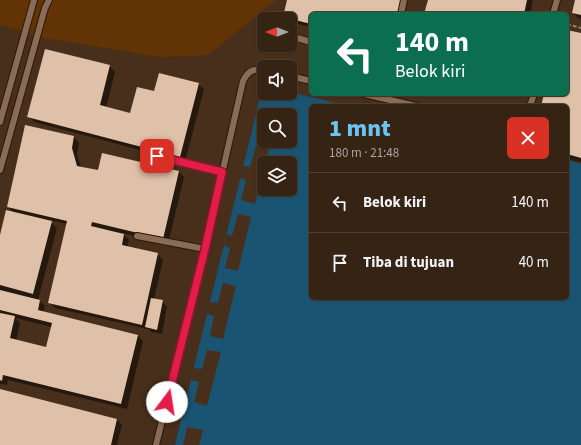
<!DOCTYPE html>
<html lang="id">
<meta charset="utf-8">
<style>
body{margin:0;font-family:"Source Sans 3",sans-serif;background:#402f22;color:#f1f3f6;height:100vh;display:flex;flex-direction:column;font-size:15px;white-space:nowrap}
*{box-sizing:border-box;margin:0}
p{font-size:13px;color:#aaa4a0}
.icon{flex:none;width:22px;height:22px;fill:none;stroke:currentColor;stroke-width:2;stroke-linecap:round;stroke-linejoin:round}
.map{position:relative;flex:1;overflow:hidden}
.panel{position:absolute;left:309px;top:104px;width:260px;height:196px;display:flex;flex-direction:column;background:#352314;border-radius:6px;box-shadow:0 1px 3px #0004,0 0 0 1px #4f4034}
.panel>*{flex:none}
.top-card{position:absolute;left:309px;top:12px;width:260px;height:84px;border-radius:6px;box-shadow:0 1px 3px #0004,0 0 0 1px #4f4034;background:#0b6e4f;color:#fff;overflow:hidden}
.needle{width:26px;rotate:270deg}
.fabs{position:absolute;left:257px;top:12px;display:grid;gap:8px}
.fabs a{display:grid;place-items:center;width:40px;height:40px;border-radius:6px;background:#352314;box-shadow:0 1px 3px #0004,0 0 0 1px #4f4034;font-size:20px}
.pin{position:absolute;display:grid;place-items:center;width:34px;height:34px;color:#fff;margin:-17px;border-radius:8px;box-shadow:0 2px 6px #0006}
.me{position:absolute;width:44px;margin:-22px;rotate:14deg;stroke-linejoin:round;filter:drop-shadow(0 0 3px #0008)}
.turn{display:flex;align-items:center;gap:14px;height:84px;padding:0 20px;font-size:18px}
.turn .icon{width:52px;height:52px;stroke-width:2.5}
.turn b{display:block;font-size:28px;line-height:34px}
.round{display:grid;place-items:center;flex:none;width:42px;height:42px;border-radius:6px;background:#402f22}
.summary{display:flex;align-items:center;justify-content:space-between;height:68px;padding:0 20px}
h1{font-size:24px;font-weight:800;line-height:30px;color:#6cc3f2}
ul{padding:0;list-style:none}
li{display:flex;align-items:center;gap:12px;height:60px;padding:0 20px;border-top:1px solid #4f4034}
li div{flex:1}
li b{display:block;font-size:15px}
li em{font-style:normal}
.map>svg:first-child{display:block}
.green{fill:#623405}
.water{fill:#195572;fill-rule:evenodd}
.pier{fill:#472f1b}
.shadow{fill:#0007;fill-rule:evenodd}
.building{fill:#dfc0a8}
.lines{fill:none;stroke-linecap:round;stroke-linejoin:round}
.service-casing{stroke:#2d1603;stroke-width:8}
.path{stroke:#978372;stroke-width:2;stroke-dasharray:4 2;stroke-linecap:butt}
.service{stroke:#886c57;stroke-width:6}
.route-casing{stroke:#92132f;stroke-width:10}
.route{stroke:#e11d48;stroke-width:7}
</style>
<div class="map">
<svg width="581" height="445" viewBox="0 0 581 445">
<rect width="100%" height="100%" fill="#472f1b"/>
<polygon class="green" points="0,0 276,0 208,55 161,57 44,38 0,25"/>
<path class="water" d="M263,85L264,93H290V92L348,106H311V298H567V160L581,164V445H175ZM264,115H290V141H264ZM264,163H290V189H264Z"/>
<g class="pier">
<polygon points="256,146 269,149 265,163 264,163 264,168 255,204 241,200 246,180 240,178 243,166 250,167"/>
<polygon points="238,214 251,217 238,271 225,268 230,248 224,246 227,234 232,236"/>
<polygon points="223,283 236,286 223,339 210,336 214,316 207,314 210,302 218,303"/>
<polygon points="207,350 221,352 207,406 194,402 199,382 191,380 194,368 202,369"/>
<polygon points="187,427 203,430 199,445 183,445"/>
</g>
<g class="shadow">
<polygon points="288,0 408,0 405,14 311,14 311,27 290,22 290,19 286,19 284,17"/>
<polygon points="429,0 533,0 530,14 425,14"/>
<polygon points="576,0 581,0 581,19 578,18 573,13"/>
<polygon points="567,31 581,34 581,162 567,159 567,106 542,106 545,94 567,94"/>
<polygon points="46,50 110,66 115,72 106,108 131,114 155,93 198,84 204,89 185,162 34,122 29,117"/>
<path d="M25,126L74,137L79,143L77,154L81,167L98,172L178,171L184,177L168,244L122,233L129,240L127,247L157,254L163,260L154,299L162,301L167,307L162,334L152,332L147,328V329L55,308L50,303L67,224L49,220L57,228L38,300L45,306L43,313L138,336L143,341L127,409L8,380L7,385L0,384V239L14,213L8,207ZM15,318L52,327L47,348L16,341L20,323Z"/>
<polygon points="0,390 117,419 122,425 117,445 0,445"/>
</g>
<g class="building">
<polygon points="287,0 402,0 399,14 311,14 311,24 283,17"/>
<polygon points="428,0 527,0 524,14 424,14"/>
<polygon points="575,0 581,0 581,15 572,13"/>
<polygon points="567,30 581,33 581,158 567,154 567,106 541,106 544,94 567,94"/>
<polygon points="45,49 110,65 100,105 130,113 137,87 154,91 159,73 199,83 180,157 27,117"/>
<polygon points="25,125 74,136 72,148 77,166 98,170 102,153 179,171 163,239 92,222 91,226 124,234 122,245 158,253 142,325 48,303 67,221 7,207"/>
<polygon points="6,210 52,221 33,294 0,285 0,235"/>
<polygon points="0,290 40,300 38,310 138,335 121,404 3,375 2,381 0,380 0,313 15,316 10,338 46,347 52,323 0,310"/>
<polygon points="151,298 163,300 157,330 145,327"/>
<polygon points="0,389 117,419 111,445 0,445"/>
</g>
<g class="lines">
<defs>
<g id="service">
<polyline points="401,14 404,0"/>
<polyline points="553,14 557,0"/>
<polyline points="290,36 311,42"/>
<polyline points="290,76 311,81"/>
<polyline points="364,94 416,106"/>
<polyline points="530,106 534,94"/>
<polyline points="0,122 34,0"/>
<polyline points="157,156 222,172"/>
<polyline points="0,170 45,8 49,0"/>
<polyline points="137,236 205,249"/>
<path d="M156,445L205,249L243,81C248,71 254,68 264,70"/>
</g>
</defs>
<use href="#service" class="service-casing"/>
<polyline class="path" points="567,24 581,28"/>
<use href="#service" class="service"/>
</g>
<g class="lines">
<defs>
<polyline id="route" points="157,156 222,172 205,249 167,402"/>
</defs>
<use href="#route" class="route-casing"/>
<use href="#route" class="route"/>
</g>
</svg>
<div class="fabs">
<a><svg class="needle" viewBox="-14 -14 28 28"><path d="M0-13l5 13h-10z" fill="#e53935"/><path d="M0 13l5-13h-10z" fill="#aaa4a0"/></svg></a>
<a><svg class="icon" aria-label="sound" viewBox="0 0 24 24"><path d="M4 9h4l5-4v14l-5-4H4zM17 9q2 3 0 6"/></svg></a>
<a><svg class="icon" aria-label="search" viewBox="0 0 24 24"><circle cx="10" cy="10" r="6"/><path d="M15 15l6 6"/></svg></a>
<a><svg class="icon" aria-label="layers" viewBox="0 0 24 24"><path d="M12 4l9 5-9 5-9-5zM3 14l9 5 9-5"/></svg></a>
</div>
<div class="pin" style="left:157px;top:156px;background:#d93025"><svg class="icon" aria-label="arrive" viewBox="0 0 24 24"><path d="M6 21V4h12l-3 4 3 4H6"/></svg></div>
<svg class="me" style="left:167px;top:402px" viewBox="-20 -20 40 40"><circle r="19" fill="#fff"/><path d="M0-13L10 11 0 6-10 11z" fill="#e11d48"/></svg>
<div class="top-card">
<div class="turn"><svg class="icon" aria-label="left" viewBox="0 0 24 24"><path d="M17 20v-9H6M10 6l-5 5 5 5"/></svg><div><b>140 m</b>Belok kiri</div></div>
</div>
<section class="panel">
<div class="summary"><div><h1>1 mnt</h1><p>180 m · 21:48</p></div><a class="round" style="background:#d93025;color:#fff"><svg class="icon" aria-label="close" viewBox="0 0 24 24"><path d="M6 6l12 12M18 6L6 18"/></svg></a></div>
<ul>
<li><svg class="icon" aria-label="left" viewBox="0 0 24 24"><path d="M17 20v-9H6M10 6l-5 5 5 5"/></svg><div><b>Belok kiri</b></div><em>140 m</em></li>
<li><svg class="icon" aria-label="arrive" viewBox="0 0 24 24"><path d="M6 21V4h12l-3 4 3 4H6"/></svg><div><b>Tiba di tujuan</b></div><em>40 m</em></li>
</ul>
</section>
</div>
